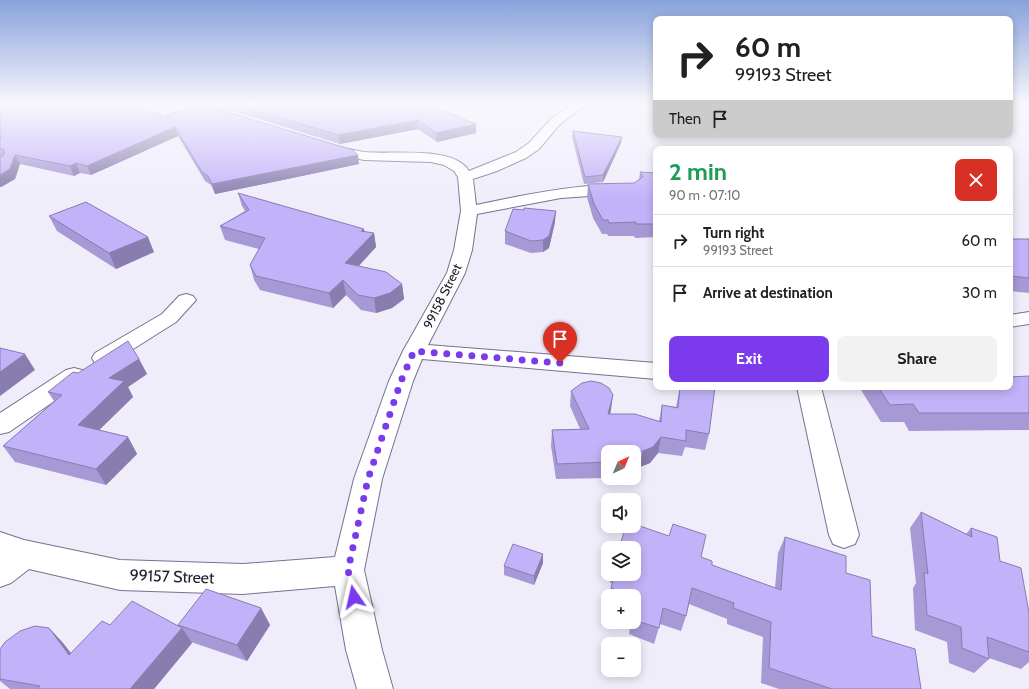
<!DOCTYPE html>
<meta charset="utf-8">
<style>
body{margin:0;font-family:Cabin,sans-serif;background:#f2f2f2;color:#202124;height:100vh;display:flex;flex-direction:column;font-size:15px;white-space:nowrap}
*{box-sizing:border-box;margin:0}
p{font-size:13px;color:#757577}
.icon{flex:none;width:22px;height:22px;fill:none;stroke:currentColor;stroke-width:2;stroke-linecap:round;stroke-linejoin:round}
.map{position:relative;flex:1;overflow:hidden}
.drawer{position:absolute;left:653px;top:146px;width:360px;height:244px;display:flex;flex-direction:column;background:#fff;border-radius:8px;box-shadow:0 2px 10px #0003}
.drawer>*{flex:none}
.top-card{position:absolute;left:653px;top:16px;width:360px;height:122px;border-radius:8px;box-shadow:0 2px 10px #0003;background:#fff;color:#202124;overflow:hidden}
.needle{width:26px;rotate:44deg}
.fabs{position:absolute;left:601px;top:445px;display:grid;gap:8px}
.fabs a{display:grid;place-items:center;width:40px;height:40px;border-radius:8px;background:#fff;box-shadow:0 2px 10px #0003;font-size:20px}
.pin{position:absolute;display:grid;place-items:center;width:34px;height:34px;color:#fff;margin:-41px -17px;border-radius:50% 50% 50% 0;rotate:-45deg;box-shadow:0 0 4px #0007}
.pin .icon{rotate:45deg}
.me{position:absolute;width:44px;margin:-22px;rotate:349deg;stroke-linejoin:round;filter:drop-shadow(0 0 3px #0008)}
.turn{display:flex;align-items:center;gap:14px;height:84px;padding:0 16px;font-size:18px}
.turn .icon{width:52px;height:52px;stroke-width:2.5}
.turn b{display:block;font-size:28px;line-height:34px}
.then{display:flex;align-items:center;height:38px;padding:0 16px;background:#0003;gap:8px;font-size:15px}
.round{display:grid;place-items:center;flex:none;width:42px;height:42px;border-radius:8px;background:#f2f2f2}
.overview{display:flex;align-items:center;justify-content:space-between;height:68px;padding:0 16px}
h1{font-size:24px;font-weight:700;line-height:30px;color:#1e9e55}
.cta{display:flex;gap:8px;margin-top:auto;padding:8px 16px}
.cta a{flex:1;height:46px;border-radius:8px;background:#7c3aed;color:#fff;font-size:16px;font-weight:700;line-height:46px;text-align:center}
.cta a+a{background:#f2f2f2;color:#202124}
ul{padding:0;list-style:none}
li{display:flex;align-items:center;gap:12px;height:52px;padding:0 16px;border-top:1px solid #e0e0e0}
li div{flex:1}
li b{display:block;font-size:15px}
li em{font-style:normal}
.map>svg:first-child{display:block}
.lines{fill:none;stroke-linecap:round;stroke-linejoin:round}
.minor-casing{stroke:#77718f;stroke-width:2}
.minor{fill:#fff;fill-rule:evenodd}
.wall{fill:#a799d6}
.shaded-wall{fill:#887dae}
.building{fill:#c2b2f9;stroke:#887dae}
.route{stroke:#7c3aed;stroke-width:7;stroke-dasharray:0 12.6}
.labels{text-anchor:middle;stroke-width:4;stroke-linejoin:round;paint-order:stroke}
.street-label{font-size:13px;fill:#23212d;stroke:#fdfdfd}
.near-street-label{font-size:16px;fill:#23212d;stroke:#fdfdfd}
</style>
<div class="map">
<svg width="1029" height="689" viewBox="0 0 1029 689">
<rect width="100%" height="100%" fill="#f0edfb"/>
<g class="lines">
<defs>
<g id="minor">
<polygon points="186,104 204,104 229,112 231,115 229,118 225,119 188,106"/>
<path d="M572,104H586L559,125L539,149L526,158L497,171L473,179L476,205C523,195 569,186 617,184L622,186L625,189L622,192L617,194L561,198L477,214L472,250L465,273L428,345L656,363V379L422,359L413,381L382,479L364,570L382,650L393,689H357L346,650L335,586L243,594L120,590L29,569L11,583L0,587V532L24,540L120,560L243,564L335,557L354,479L389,381L403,351L447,273L454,250L461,211L458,177L454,171L444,165L431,162L364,160L323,151L321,148L323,145L328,144C340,147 352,150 364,152C390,155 454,145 469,171L516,152L529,143L551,119Z"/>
<polygon points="186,294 193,296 196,300 176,322 111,363 103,365 95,363 92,358 95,353 162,314 179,296"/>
<polygon points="1029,312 1029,324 1010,327 1010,315"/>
<polygon points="74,368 82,370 86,376 82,382 9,432 0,434 0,413 66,370"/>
<polygon points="797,387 821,387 859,535 855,544 844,548 833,544 829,535"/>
</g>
</defs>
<use href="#minor" class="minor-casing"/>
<use href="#minor" class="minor"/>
</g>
<g class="wall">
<polygon points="221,104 427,104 476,133 437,142 418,129 340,144 223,108"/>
<polygon points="0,106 168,118 167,115 359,164 215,194 211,185 205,181 178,136 91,175 80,173 74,176 20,164 15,179 1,187 0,187"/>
<polygon points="573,131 622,137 621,143 603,182 584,184 572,137"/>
<polygon points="640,172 656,173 656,237 635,238 634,236 608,236 607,234 602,234 593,218 587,197 588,184 634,183 639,180"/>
<polygon points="238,193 365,232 374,233 376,247 359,266 402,284 404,299 392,308 376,313 361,310 346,295 333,308 260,290 254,280 250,265 259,249 225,240 220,226 245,211 242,206"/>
<polygon points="49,216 154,252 116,269 57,231"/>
<polygon points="555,222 549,248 543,252 531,253 505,244 505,231"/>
<polygon points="1010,239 1029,239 1029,293 1010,291"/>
<polygon points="139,359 147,374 128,387 133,397 99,430 128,437 137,454 106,485 15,462 3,446 54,401 48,392 78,373"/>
<polygon points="1029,376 1029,430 909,431 904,422 881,422 861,390 863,387 1010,387"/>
<polygon points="680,387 715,387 709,434 705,450 685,447 682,456 658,453 650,463 640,467 634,467 634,452 608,452 608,478 556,479 551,446 552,430 580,429 570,406 571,391 611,410 610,414 659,421 662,405 676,407"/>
<polygon points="921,512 966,534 971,528 1000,561 1029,652 1029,662 1021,669 989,658 989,659 974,673 949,663 947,642 915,630 913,588 916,583 910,528"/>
<polygon points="785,537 846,573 872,636 921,689 779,689 761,683 763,637 727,624 727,619 689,604 686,616 681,631 660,624 654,644 629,634 631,622 634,622 634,596 609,596 612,583 610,583 611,574 634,574 701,557 712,565 775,588 778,553"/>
<polygon points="543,563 534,585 504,575 504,566"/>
<polygon points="261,608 270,625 247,661 191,642 192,643 154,689 10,689 0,681 0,649 49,628 63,643 71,653 110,625 180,627 178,625"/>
</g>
<g class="shaded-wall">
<polygon points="418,120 418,129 340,144 338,135"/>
<polygon points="476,124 476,133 437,142 436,133"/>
<polygon points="175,127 178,136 91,175 87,166"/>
<polygon points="622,137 621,143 603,182 603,175"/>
<polygon points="15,155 20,164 15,179 1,187 0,186 0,175"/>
<polygon points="358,155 359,164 215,194 212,184"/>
<polygon points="76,163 80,173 74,176 70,166"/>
<polygon points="556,211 555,222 549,248 543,252 543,240"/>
<polygon points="364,229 366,241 374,233 376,247 348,277 345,263 361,231"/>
<polygon points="148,237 154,252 116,269 109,253"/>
<polygon points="343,280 346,295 333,308 329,293"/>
<polygon points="402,284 404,299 392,308 376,313 374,298"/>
<polygon points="25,354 35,370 0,396 0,372"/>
<polygon points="139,359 147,374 128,387 133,397 88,441 78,425 109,378"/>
<polygon points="613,395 611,410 606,430 608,414"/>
<polygon points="128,437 137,454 106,485 96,469"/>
<polygon points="661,437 658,453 650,463 640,467 643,451"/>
<polygon points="543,554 543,563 534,585 534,576"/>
<polygon points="261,608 270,625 247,661 237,645"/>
<polygon points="49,628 63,643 83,670 69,655"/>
<polygon points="182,628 192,643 154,689 130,689"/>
</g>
<g class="building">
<polygon points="6,104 134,104 169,118 167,115 201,104 353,150 358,155 212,184 208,176 202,172 175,127 87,166 76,163 70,166 15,155 10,169 0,175 0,157 3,156 5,152 3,149 0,149 0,138 2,136 0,136 0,106"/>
<polygon points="235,104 427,104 476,124 436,133 418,120 338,135"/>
<polygon points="573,131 622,137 603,175 585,177"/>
<polygon points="640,172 656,173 656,224 636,224 636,222 609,223 608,220 603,220 594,204 588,184 634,183 643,177"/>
<polygon points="238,193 364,229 361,231 374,233 345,263 386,272 402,284 390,293 374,298 358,295 343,280 329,293 256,276 250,265 265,238 220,226 249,210"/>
<polygon points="86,202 148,237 109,253 49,216"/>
<polygon points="524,208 556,211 549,236 543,240 531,241 505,231 513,209 524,210"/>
<polygon points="1010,239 1029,239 1029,278 1011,276 1010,275"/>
<polygon points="128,341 139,359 109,378 124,381 78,425 128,437 96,469 3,446 62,395 48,392 73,372 78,373"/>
<polygon points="0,348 25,354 0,372"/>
<polygon points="1029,376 1029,413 919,413 913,404 890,405 878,387 1010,387 1010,377"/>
<polygon points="591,381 601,383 609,388 613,395 608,414 635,414 661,422 662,405 678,408 680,387 715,387 709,434 686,430 686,441 661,437 653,447 643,451 608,452 608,462 557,464 552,430 589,429 571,391 582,383"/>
<polygon points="921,512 972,537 971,528 997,537 1000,561 1021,568 1029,613 1029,652 987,637 989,659 962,648 961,627 927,615 924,572 928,574"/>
<polygon points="634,524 669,536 673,524 706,535 701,557 712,561 712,565 781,590 785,537 846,556 846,573 870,580 872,636 915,649 921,689 832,689 769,668 771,622 733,608 734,603 692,588 686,616 663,608 659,628 634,620 634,613 638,599 634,597 634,596 631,596 611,588 615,574 634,574 634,548 619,548 626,526 634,526"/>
<polygon points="513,544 543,554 534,576 504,566"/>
<polygon points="206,589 261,608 237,645 178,625"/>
<polygon points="132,601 182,628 130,689 37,689 40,686 0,679 0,649 5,642 20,631 35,626 49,628 69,655 102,621 110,625"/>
</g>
<linearGradient id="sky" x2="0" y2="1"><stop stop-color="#88a2dc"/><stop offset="0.52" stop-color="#f8f7fd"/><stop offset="1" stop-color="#f8f7fd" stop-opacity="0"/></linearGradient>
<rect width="1029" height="200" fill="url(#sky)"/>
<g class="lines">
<polyline class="route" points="354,597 348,570 368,479 401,381 414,351 560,363"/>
</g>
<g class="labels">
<g class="street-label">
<text transform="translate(442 296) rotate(-64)" y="5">99158 Street</text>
</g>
<g class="near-street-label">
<text transform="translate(172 576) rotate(2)" y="6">99157 Street</text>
</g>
</g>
</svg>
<div class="fabs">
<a><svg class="needle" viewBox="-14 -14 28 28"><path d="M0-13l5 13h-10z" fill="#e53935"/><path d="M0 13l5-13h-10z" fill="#757577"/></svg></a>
<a><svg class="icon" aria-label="sound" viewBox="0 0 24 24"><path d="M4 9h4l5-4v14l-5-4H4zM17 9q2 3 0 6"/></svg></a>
<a><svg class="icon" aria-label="layers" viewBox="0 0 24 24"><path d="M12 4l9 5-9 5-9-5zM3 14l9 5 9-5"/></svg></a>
<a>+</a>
<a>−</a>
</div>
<div class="pin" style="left:560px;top:363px;background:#d93025"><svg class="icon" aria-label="arrive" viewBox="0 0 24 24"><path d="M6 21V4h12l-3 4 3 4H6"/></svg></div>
<svg class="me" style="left:354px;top:597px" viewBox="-20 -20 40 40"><path d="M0-17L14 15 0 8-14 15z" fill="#7c3aed" stroke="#fff" stroke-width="4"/></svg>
<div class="top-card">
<div class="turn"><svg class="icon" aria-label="right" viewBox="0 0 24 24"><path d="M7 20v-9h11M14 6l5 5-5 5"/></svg><div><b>60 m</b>99193 Street</div></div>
<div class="then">Then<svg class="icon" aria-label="arrive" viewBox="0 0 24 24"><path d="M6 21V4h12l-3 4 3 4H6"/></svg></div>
</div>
<section class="drawer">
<div class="overview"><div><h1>2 min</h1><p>90 m · 07:10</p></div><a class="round" style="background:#d93025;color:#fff"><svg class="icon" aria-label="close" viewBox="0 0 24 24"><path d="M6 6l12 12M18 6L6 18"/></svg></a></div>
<ul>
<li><svg class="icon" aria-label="right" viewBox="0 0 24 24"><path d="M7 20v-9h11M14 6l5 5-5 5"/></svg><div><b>Turn right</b><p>99193 Street</p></div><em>60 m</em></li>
<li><svg class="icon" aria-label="arrive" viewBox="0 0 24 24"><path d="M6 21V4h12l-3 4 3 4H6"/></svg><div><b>Arrive at destination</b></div><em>30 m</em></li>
</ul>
<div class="cta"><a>Exit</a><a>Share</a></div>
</section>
</div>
